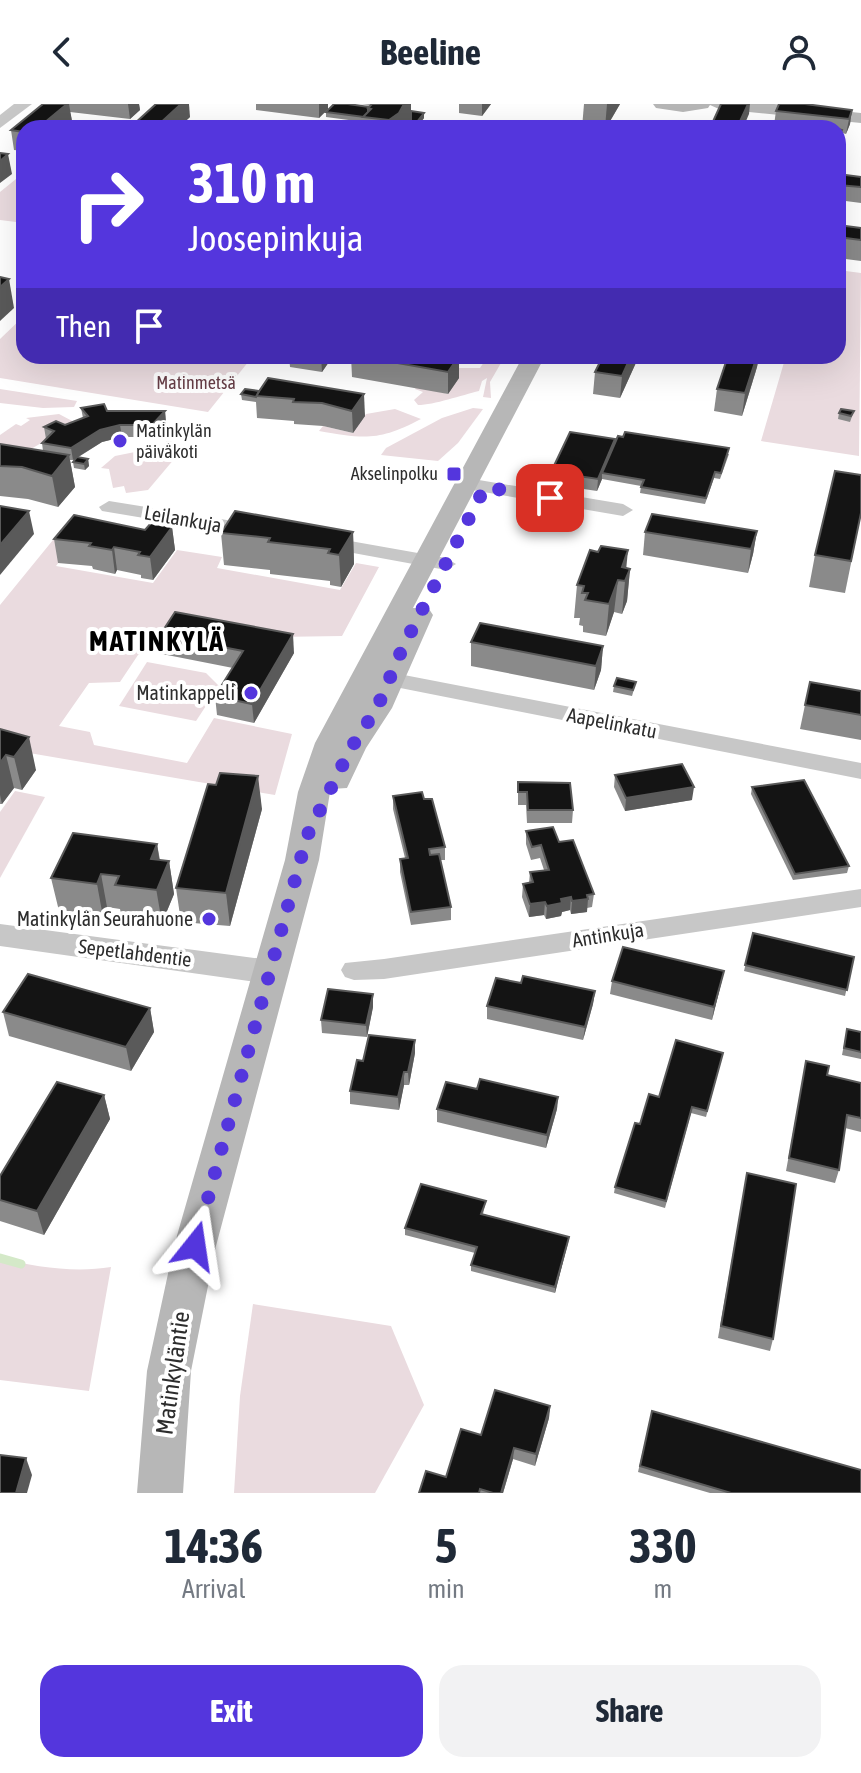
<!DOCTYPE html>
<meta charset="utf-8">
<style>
body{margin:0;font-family:"Asap Condensed",sans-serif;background:#f2f2f3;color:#1f2937;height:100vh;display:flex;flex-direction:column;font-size:30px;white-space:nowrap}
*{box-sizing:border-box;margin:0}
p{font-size:26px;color:#747a83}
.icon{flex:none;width:44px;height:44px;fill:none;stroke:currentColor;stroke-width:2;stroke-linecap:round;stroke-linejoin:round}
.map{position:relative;height:1389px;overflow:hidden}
.drawer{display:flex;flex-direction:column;background:#fff;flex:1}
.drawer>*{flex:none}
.guide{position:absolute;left:16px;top:16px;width:830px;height:244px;border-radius:24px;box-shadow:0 8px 32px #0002;background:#5436dd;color:#fff;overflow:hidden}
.pin{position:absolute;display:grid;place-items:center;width:68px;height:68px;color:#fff;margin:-34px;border-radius:16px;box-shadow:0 4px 12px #0006}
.me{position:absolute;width:88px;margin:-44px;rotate:15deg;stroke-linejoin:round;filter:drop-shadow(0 0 6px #0008)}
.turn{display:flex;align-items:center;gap:28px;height:168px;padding:0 40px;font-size:36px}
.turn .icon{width:104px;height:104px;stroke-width:2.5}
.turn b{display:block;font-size:56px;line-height:68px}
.then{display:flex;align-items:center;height:76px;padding:0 40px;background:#0003;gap:16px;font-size:30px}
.eta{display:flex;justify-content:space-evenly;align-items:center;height:136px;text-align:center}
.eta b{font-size:48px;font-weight:700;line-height:56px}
.primary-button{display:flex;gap:16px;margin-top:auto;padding:16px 40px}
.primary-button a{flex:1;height:92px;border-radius:24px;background:#5436dd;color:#fff;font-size:32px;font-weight:700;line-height:92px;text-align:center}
.primary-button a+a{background:#f2f2f3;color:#1f2937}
header{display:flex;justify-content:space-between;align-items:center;height:104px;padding:0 40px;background:#fff;font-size:36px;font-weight:700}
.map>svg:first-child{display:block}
.green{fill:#eadbdf}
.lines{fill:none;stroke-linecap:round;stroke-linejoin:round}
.stream{stroke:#d4e9c8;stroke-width:9}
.minor{fill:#c7c7c7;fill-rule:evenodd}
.tertiary{fill:#c7c7c7;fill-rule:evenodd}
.secondary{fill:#b7b7b7;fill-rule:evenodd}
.wall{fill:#8a8a8a}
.shaded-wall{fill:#5a5a5a}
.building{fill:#141414;stroke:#5a5a5a;stroke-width:2}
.route{stroke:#5436dd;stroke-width:14;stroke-dasharray:0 25.2}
.poi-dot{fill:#5436dd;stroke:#fff;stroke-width:3}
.labels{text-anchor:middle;stroke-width:8;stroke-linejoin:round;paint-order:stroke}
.far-park-label{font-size:18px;fill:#663d46;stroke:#fff}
.far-poi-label{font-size:18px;fill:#2d2d2d;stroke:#fff;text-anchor:start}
.street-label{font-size:20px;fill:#2d2d2d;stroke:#fff}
.poi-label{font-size:20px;fill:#2d2d2d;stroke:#fff;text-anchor:end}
.near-street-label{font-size:24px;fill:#2d2d2d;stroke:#fff}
.district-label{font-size:28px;font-weight:bold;letter-spacing:2px;fill:#000;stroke:#fff}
</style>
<header><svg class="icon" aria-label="back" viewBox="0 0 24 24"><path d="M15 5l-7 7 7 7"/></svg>Beeline<svg class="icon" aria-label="person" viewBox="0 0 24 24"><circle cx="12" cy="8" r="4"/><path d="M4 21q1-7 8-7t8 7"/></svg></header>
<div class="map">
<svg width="861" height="1389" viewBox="0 0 861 1389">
<rect width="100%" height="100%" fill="#fff"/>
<g class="green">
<polygon points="21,71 24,71 24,119 0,116 0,88"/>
<polygon points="838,166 861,169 859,352 761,337 785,255 782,252 838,252"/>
<polygon points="24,212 24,252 253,252 208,308 0,274 0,235"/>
<path d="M488,252H505L490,278L491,294L483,293L487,274L482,277L479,287C462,291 434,301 418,301L414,296L423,288L415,285L417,282L448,290L458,274L456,264H480Z"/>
<polygon points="0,285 77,297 74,303 43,304 0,299"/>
<polygon points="473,304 483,305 458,339 438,357 381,351 386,344 442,314"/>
<path d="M395,305L421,315C379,337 365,335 319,327L323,322L353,329L366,310Z"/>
<polygon points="59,310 76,319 24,349 0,344 0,331 16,320 21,322 30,316 26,314"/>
<polygon points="135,348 175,354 148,386 126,389 124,382 113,384 109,365 101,364 115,352"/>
<polygon points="66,420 102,427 77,435 56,462 153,479 177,446 222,453 217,464 340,486 356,459 379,463 342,532 276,533 175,516 154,544 138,551 120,578 89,579 59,622 90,628 94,641 187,659 214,614 292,630 275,691 0,644 0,501"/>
<polygon points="147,558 206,569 219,582 196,617 119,602"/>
<polygon points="15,687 45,693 0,774 0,708"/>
<path d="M0,1154C35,1163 75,1169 111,1163L89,1287L0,1276Z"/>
<polygon points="253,1200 391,1222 424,1301 375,1389 234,1389 240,1292"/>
</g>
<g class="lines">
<polyline class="stream" points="0,1154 21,1160"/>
<g class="minor">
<polygon points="467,374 623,400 633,406 623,412 460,384 457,380 460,376"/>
<polygon points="109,397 258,421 268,427 258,433 102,407 99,403"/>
<polygon points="322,432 446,454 456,460 446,466 315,442 312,438"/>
<polygon points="373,565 861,659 861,675 365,577 362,572 365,567"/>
<polygon points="861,785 861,803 384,875 354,876 345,873 341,866 345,859 384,855"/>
</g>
<g class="tertiary">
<polygon points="14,0 32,0 0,24 0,11"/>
<polygon points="0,820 270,856 281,860 286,868 281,876 270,880 0,842"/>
</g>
<g class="secondary">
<polygon points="653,0 774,0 861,9 861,19 719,5 710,1 708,4 683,8 656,4"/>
<polygon points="523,252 545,252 413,504 429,505 433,511 392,604 366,644 347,684 331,685 330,688 319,756 216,1142 191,1267 183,1389 137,1389 147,1267 174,1142 285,756 298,688 315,639"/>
</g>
</g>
<g class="wall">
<polygon points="43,0 139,0 140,6 130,15 70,8 72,17 24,24 24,47 14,46 11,26"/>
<polygon points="256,0 328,0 328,5 319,14 256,6"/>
<polygon points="360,0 411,0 411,7 424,14 417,24 364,24 364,18 326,13 326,8 371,1"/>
<polygon points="459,0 491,0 482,12 459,9"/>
<polygon points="584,0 620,0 606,24 582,24"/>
<polygon points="852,6 850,20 846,30 842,29 838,47 838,24 797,24 774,21 776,7"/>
<polygon points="190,13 178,24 134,24 134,20"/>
<polygon points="838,70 861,73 861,99 838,96"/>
<polygon points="838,121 861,124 861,157 838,154"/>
<polygon points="289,252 333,252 322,268 290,263"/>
<polygon points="351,252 471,252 468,258 459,256 459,274 448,290 352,273"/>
<polygon points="603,252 639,252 620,294 593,290 595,268"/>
<polygon points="728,252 759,252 757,263 742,312 714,307 717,285"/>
<polygon points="268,274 365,312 353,329 323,322 294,320 294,317 257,314 256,298 242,296 241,290 259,287"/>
<polygon points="81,304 107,307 165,307 166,319 154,333 122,333 102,338 77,354 88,355 89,362 85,366 74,364 73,358 76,355 73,356 70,356 75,383 58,403 28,395 0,392 0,340 43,347 42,339 46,335 44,323 65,321 83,314"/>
<polygon points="854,307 850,318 838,315 839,309"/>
<polygon points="175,339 175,345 170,352 163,351 162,345"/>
<polygon points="614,341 729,350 720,375 714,374 705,400 640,389 641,382 602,375 597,387 550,380 551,368"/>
<polygon points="861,410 845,489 809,483 815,451"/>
<polygon points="172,423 175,446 153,476 141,474 141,471 117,466 115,470 93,465 92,462 58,459 54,435"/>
<polygon points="757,427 753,450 748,469 643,451 645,428"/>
<polygon points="353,428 354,460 341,483 330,481 330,477 270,470 270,466 224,461 221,429"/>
<polygon points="626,464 630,465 627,497 622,510 614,508 606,532 583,528 583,522 579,521 580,514 574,514 577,481"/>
<polygon points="160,531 294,549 254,619 217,611 215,592 233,564 162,550"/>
<polygon points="471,538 603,542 601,566 594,586 471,562"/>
<polygon points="636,578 632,592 613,588 614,582"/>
<polygon points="861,587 861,636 800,625 805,601"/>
<polygon points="0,625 36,666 22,686 14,684 2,700 0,700"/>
<polygon points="615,671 692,696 625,707 614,683"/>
<polygon points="518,678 573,706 572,719 527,719 526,701 518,701"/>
<polygon points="752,683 849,762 847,769 793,776 751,690"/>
<polygon points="393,692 424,695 445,743 445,756 440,756 451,803 451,816 411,821 400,768 400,755 405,754 393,705"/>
<polygon points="262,705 230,822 181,818 176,784"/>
<polygon points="526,727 559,738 594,790 592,803 587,804 587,808 571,810 570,806 562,808 561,812 546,815 544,811 529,813 522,793 523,780 529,779 530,768 544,766 540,754 531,756 526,740"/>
<polygon points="157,740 160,756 169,757 174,790 162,819 122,814 120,805 107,803 103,813 59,807 51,774"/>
<polygon points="753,829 854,853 845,892 744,867"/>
<polygon points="724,867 712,916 610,890 612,877"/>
<polygon points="521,879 595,887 593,900 583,936 487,915 487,902"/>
<polygon points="373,903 367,933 322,929 321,916"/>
<polygon points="150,904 154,928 131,967 9,932 3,908"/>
<polygon points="847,925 861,928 861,955 842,951"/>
<polygon points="415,949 409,981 404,981 399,1006 350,1000 350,987 363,957"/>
<polygon points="723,949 706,1013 691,1009 665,1104 614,1089 615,1083 640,1020 659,993"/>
<polygon points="806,957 827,971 861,979 861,1028 845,1024 839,1066 835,1079 786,1067"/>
<polygon points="477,985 558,993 557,1005 546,1044 437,1018 437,1005"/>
<polygon points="104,991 110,1015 44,1131 0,1117 0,1072"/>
<polygon points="747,1069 773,1235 770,1247 718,1234"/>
<polygon points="486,1097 483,1110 569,1133 555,1189 471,1167 471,1161 475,1149 405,1131 405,1124"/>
<polygon points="550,1302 549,1314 535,1362 513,1355 503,1389 419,1389 446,1373 481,1331"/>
<polygon points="652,1307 861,1389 710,1389 638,1368"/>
</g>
<g class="shaded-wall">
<polygon points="67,0 69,0 72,17 64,24 38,24"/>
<polygon points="128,0 139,0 140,6 130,15"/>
<polygon points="181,0 189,0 190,13 178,24 156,24 156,23"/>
<polygon points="319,0 328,0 328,5 319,14"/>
<polygon points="404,0 411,0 411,24 389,24 389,16"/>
<polygon points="482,0 491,0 482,12"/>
<polygon points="607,0 620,0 606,24 605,24"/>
<polygon points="748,0 750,0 749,10 743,24 737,24"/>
<polygon points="852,6 850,20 846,30 849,15"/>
<polygon points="424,9 424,14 416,24 416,19"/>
<polygon points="842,26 839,45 838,47 838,36"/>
<polygon points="8,50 12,70 0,79 0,57"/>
<polygon points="9,175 14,204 0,217 0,183"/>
<polygon points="321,252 333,252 322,268"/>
<polygon points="459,252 459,274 448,290 448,268"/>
<polygon points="631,252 639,252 620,294 622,272"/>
<polygon points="757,252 759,252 757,263 742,312 745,289"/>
<polygon points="364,290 365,312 353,329 352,307"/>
<polygon points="165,307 166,319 154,333 152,321"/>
<polygon points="120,321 122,333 102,338 73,356 71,344 100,326"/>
<polygon points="615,335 614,347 602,369 602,375 597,387 598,375"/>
<polygon points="175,339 175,345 170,352 169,346"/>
<polygon points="69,351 75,383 58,403 52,372"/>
<polygon points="88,355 89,362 85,366 84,360"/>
<polygon points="29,407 34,430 0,471 0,441"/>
<polygon points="172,423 175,446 153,476 150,453"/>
<polygon points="757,427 753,450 748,469 751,445"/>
<polygon points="353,428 354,460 341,483 339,451"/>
<polygon points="114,443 117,466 115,470 112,446"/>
<polygon points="628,446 625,477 622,463"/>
<polygon points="630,465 627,497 622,510 625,477"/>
<polygon points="618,476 614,508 606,532 609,500"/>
<polygon points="293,530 294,549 254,619 252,600"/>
<polygon points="603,542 601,566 594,586 596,562"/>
<polygon points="29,633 36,666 22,686 14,653"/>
<polygon points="6,651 14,684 2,700 0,691 0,659"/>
<polygon points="258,672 262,705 230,822 226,789"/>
<polygon points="694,683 692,696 625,707 626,694"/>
<polygon points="157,740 162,773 169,757 174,790 162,819 151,755"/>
<polygon points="101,770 107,803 103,813 97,780"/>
<polygon points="571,793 570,806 562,808 561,812 546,815 547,802 561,795"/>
<polygon points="588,795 587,808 571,810 572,797"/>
<polygon points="545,798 544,811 529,813 530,800"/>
<polygon points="724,867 721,880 712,916 714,903"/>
<polygon points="595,887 593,900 583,936 585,923"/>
<polygon points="373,890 373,903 367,933 366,921"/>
<polygon points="150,904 154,928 131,967 126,943"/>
<polygon points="415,936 415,949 409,981 408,968"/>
<polygon points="404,968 404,981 399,1006 398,993"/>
<polygon points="104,991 110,1015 44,1131 37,1107"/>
<polygon points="558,993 557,1005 546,1044 547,1031"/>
<polygon points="569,1133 568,1139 555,1189 555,1183"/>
<polygon points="550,1302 549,1314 535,1362 536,1350"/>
<polygon points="514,1344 513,1355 503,1389 501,1389"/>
<polygon points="26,1354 32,1371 27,1389 16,1389"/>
</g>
<g class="building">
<polygon points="43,0 67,0 38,24 24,24 24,28 11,26"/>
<polygon points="156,0 181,0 156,23 134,20"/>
<polygon points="334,0 348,0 369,3 368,4 368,8 364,13 326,8"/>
<polygon points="372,0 404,0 399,9 389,16 363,13 371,5 368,4"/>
<polygon points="721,0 748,0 737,24 710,24"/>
<polygon points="779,0 805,0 852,6 849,15 776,7"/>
<polygon points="411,7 424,9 416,19 411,18"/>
<polygon points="838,25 842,26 838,36"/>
<polygon points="0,49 8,50 0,57"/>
<polygon points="838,70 861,73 861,83 838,81"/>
<polygon points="838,121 861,124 861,136 838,133"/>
<polygon points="0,173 9,175 0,183"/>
<polygon points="358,252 459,252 448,268"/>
<polygon points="603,252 631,252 622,272 595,268"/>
<polygon points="728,252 757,252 745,289 717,285"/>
<polygon points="268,274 364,290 352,307 322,299 293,298 294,295 256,292"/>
<polygon points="245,285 259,287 256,293 241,290"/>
<polygon points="104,300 107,307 165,307 152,321 120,321 100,326 71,344 42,339 54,327 44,323 56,317 65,321 88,312 81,304"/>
<polygon points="841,305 854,307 851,312 839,309"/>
<polygon points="570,328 615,335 598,375 551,368"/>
<polygon points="625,328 729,344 721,369 715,368 706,394 641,383 644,376 602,369 618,332 623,333"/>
<polygon points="167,338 175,339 169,346 162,345"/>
<polygon points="0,340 69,351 52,372 22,363 0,362"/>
<polygon points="77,353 88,355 84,360 73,358"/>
<polygon points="835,367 861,371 861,409 851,457 815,451"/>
<polygon points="0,402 29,407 0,441"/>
<polygon points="235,407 353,428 339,451 328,449 330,445 268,438 270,434 221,429"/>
<polygon points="652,410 757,427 751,445 645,428"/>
<polygon points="74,411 145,426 151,419 172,423 150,453 138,451 140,448 114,443 112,446 89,442 91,439 54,435"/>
<polygon points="601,442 628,446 622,463 630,465 625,477 618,476 609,500 585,496 588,489 582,489 584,482 577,481 590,446 598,448"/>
<polygon points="175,508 293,530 252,600 215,592 243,547 160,531"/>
<polygon points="480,519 603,542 596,562 471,538"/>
<polygon points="617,574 636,578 633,586 614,582"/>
<polygon points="810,578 861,587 861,611 805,601"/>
<polygon points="0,625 29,633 14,653 6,651 0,659"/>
<polygon points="682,660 694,683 626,694 615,671"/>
<polygon points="220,669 258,672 226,789 176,784 208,680 216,681"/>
<polygon points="804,676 849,762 795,770 752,683"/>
<polygon points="518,678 570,679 573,706 528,706 527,688 518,688"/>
<polygon points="422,688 424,695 432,695 445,743 429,745 430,751 439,750 451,803 411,808 400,755 408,754 393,692"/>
<polygon points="553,723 559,738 573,736 594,790 587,791 588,795 572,797 571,793 561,795 562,799 547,802 545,798 530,800 523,780 533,778 530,768 549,766 541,741 532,743 526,727"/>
<polygon points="73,729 157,740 151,755 169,757 157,786 115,781 119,772 101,770 97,780 51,774"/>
<polygon points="753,829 854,853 847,886 745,861"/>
<polygon points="623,843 724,867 714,903 612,877"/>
<polygon points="28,870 150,904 126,943 3,908"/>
<polygon points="523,872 595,887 585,923 487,902 496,874 521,879"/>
<polygon points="328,885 373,890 366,921 321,916"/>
<polygon points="847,925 861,928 861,948 844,944"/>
<polygon points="369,931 415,936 408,968 404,968 398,993 350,987 357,956 363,957"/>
<polygon points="676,936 723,949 707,1007 692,1003 666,1097 615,1083 635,1019 640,1020 649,990 659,993"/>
<polygon points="806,957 829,962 827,971 861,979 861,1014 847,1011 839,1066 789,1054"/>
<polygon points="480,975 558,993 547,1031 437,1005 446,978 477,985"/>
<polygon points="57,978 104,991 37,1107 0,1096 0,1072"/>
<polygon points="747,1069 796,1080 773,1235 721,1222"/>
<polygon points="421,1080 486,1097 481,1110 569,1133 555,1183 471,1161 477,1143 405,1124"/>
<polygon points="495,1286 550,1302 536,1350 514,1344 501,1389 493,1389 480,1385 479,1389 419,1389 426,1367 446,1373 461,1325 481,1331"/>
<polygon points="652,1307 861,1366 861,1389 731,1389 640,1362"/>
<polygon points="0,1351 26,1354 16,1389 0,1389"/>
</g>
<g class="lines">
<polyline class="route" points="195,1142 307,732 351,644 377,604 403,543 485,383 550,394"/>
</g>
<g class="poi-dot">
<circle cx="120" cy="337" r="8"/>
<rect x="446" y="362" width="16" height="16" rx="4"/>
<circle cx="251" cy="589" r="8"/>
<circle cx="209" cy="815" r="8"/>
</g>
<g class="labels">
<g class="far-park-label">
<text x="196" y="285">Matinmetsä</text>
</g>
<g class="far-poi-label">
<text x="136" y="333">Matinkylän<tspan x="136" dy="21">päiväkoti</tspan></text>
<text x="438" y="376" text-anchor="end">Akselinpolku</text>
</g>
<g class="street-label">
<text transform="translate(183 415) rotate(10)" y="7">Leilankuja</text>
<text transform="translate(612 619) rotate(11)" y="7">Aapelinkatu</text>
<text transform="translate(608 831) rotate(-9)" y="7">Antinkuja</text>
<text transform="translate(135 849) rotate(7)" y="7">Sepetlahdentie</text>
</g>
<g class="poi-label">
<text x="235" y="596">Matinkappeli</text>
<text x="193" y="822">Matinkylän Seurahuone</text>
</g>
<g class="near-street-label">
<text transform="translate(173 1269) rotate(-82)" y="8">Matinkyläntie</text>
</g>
<g class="district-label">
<text x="157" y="547">MATINKYLÄ</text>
</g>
</g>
</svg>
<div class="pin" style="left:550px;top:394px;background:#d93025"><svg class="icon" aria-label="arrive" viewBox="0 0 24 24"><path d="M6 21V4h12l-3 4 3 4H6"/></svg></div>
<svg class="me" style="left:195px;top:1142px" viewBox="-20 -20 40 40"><path d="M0-17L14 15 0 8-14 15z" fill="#5436dd" stroke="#fff" stroke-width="4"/></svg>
<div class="guide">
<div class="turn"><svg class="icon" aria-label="right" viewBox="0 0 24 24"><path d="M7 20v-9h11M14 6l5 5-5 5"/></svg><div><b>310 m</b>Joosepinkuja</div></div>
<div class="then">Then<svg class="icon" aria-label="arrive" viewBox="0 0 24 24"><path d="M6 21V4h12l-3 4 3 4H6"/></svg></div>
</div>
</div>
<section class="drawer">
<div class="eta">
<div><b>14:36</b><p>Arrival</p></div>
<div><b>5</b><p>min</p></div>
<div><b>330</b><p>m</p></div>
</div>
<div class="primary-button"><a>Exit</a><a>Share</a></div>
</section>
